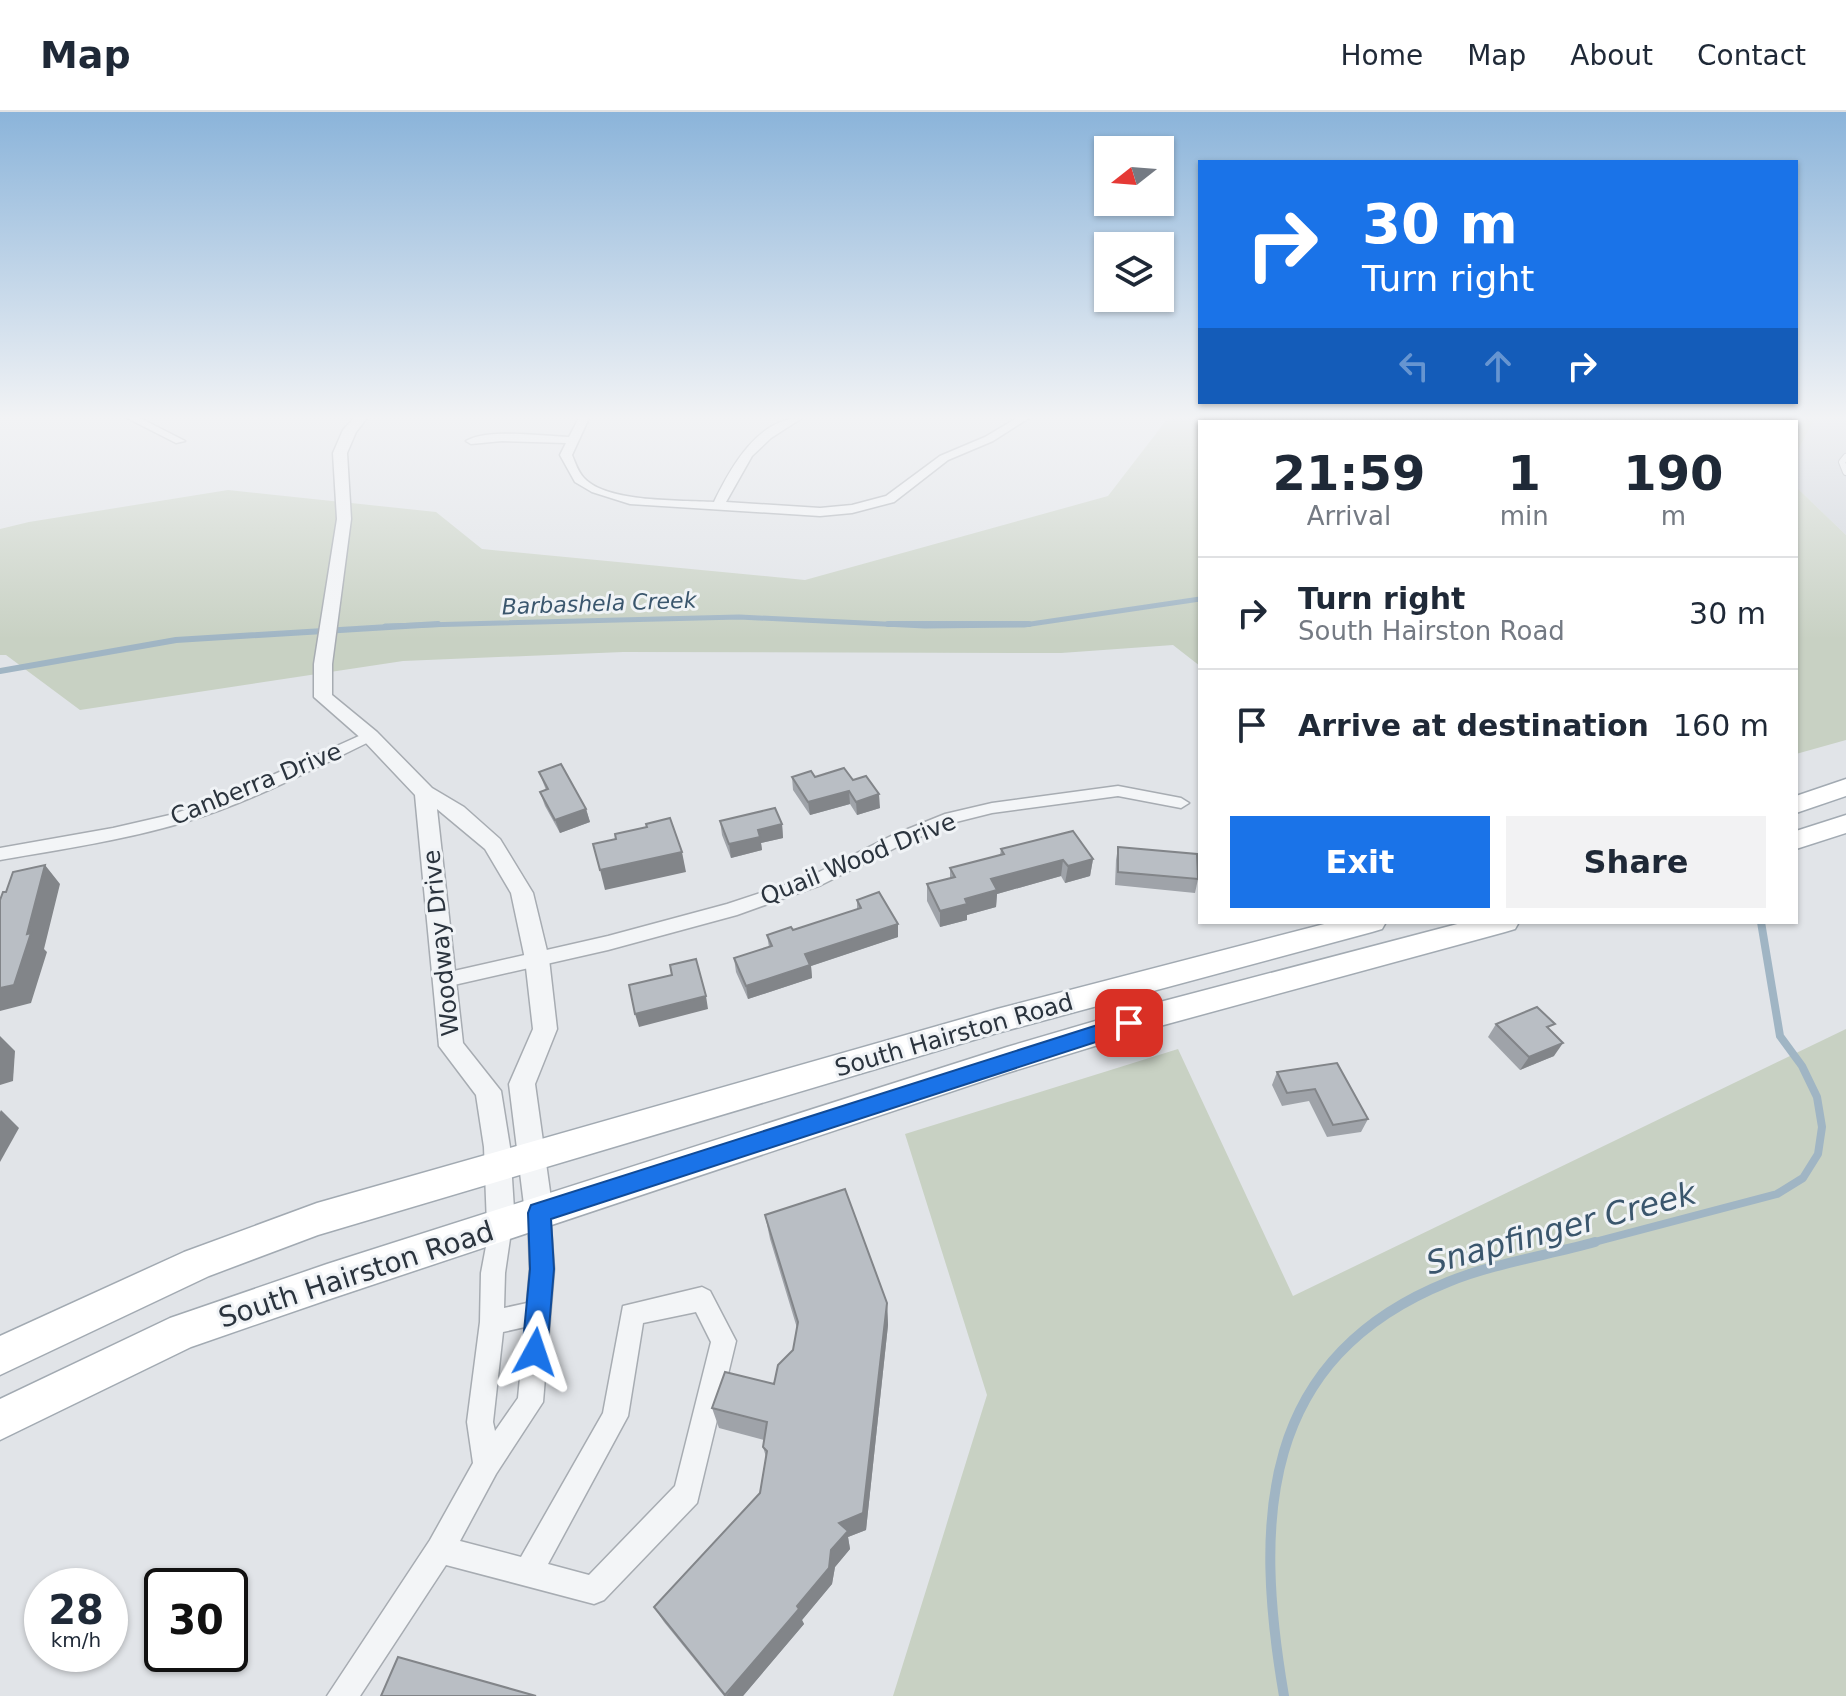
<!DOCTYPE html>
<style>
body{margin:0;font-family:"DejaVu Sans",sans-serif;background:#f2f2f3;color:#1f2937;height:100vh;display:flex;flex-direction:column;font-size:30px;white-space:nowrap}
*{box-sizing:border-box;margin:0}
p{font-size:26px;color:#747a83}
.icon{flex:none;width:44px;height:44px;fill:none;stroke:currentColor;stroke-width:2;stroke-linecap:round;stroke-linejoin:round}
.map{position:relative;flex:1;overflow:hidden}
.side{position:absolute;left:1198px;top:308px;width:600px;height:504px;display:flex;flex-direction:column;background:#fff;border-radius:0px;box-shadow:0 2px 6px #0004}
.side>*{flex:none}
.banner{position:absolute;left:1198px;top:48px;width:600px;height:244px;border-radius:0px;box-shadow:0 2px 6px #0004;background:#1a73e8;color:#fff;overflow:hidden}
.needle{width:52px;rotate:253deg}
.buttons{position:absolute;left:1094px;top:24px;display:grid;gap:16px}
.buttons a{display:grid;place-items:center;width:80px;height:80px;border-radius:0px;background:#fff;box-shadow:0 2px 6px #0004;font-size:40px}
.speed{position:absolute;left:24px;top:1456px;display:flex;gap:16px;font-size:40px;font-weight:700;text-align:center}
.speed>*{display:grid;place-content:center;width:104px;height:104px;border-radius:50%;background:#fff;box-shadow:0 2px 6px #0004;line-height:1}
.speed small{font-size:20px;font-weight:400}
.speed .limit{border:4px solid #111;border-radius:12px;background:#fff;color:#111}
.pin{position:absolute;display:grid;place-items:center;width:68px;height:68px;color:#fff;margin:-34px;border-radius:16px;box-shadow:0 4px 12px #0006}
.me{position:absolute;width:88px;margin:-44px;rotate:5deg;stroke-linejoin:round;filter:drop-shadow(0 0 6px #0008)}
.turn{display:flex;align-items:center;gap:28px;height:168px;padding:0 32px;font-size:36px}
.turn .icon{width:104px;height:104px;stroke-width:2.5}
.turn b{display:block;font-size:56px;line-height:68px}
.lanes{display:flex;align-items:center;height:76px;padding:0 32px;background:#0003;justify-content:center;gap:40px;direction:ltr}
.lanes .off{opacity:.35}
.eta{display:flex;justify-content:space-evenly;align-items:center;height:136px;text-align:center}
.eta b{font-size:48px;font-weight:700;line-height:56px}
.primary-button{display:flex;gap:16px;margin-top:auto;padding:16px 32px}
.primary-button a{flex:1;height:92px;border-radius:0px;background:#1a73e8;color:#fff;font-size:32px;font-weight:700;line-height:92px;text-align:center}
.primary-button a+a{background:#f2f2f3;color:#1f2937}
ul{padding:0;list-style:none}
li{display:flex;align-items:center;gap:24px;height:112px;padding:0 32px;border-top:2px solid #e0e1e3}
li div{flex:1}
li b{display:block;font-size:30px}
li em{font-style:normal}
header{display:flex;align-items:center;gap:48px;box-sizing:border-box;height:112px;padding:0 40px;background:#fff;border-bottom:2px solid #e0e1e3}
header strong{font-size:38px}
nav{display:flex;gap:44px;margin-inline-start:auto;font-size:28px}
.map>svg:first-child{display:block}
.built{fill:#cfd4da}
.green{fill:#c8d1c3}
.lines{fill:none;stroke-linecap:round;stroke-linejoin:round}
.stream-far3{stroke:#a0b5c4;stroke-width:5}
.stream-far2{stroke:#a0b5c4;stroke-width:6}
.stream-far1{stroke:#a0b5c4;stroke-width:8}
.stream{stroke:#a0b5c4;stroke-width:10}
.service-casing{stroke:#a7acb2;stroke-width:8}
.minor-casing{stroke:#a7acb2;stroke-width:3}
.tertiary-casing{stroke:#a7acb2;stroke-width:3}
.primary-casing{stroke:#a2aab2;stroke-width:3}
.service{stroke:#f3f5f7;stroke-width:6}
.minor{fill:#f3f5f7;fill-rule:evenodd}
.tertiary{fill:#f3f5f7;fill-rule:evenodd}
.primary{fill:#fff;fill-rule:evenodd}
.wall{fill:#9fa3a9}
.shaded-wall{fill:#828589}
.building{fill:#b9bec4;stroke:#828589;stroke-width:2}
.route{fill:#1a73e8;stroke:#114b97;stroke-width:2}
.labels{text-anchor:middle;stroke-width:6;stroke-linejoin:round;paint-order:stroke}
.far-water-label{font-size:22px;font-style:italic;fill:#3a566d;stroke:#f0f3f6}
.street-label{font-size:24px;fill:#2b343e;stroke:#f0f3f6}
.near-street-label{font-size:28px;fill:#2b343e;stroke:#f0f3f6}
.near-water-label{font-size:32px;font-style:italic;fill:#3a566d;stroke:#f0f3f6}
</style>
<header>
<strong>Map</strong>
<nav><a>Home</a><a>Map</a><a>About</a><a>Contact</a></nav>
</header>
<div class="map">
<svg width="1846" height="1584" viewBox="0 0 1846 1584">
<rect width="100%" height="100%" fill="#e1e4e8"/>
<polygon class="built" points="1815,306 1846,306 1846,423 1796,375 1796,342"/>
<g class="green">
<polygon points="1168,306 1815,306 1796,342 1796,310 1200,310 1200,554 1173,533 1061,541 623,540 403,549 80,598 6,543 0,543 0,417 29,410 228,378 436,400 482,437 805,468 1108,384"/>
<polygon points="1796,375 1846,423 1846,628 1796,642"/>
<polygon points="1846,917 1846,1584 893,1584 987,1283 905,1022 1178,937 1293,1184"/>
</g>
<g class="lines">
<g class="stream-far3">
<polyline points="1596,310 1597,306"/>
<polyline points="385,514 739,505 925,514 1024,513 1200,487"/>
</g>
<g class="stream-far2">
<polyline points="888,512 1029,512"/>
<polyline points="0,559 176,528 438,512"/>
</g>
<polyline class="stream-far1" points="1587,1132 1777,1082 1803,1066 1818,1042 1822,1015 1817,985 1802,954 1780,924 1761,810"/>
<path class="stream" d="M1284,1584C1254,1409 1259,1246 1448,1170C1491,1152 1549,1143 1595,1130"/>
<defs>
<polyline id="service" points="1846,345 1842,350 1846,360"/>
<g id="minor">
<polygon points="127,306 140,306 185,329 176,331"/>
<path d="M579,306H589L572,343C575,350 578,360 584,366C607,391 681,388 714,390C731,355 758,306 802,306L771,326L752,344L726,390L820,396L852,393L886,384L940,344L985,325L1017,306H1029L993,329L948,348L894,390L852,401L820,404L630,392L592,380L575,370L560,343L566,331L502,329L471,332L466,329C486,316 544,324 569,325Z"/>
<path d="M370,619L375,621L378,624L375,627C313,657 251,690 185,710C125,728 62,737 0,748V736L113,716L174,702L246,675Z"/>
<polygon points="1118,674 1181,686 1189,691 1181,696 1118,684 992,701 956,710 905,731 821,773 737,803 608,838 445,875 438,873 435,868 438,863 445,861 608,824 727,792 809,765 893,723 945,702 992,691"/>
<path d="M539,1091L547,1094L550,1101L554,1157L543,1290L496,1362L460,1429L521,1445L603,1301L623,1194L702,1175L710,1179L736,1229L697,1391L604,1488L594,1492L446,1453L360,1584H327L430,1428L473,1351L467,1310L480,1210L481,1161L490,1113L493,1106L501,1103L509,1106L512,1113L505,1161L504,1196L527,1191L530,1157L528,1101L531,1094ZM696,1200L711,1230L675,1374L589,1463L548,1452L628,1304L643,1211ZM525,1215L518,1286L495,1319L493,1310L503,1220Z"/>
</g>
<polygon id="tertiary" points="354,306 367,306 356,320 347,341 351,407 332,552 332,583 377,620 432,676 464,695 500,727 533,781 549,847 557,917 535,972 553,1101 549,1110 539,1114 529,1110 525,1101 509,972 533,917 525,847 511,781 485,737 437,697 463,931 501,979 510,1035 515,1113 511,1122 501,1126 491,1122 487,1113 484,1035 476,983 439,934 415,683 363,628 314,585 314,552 337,407 333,341 343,318"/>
<g id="primary">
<polygon points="1846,667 1846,684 1796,701 1796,684"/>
<polygon points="1846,703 1846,721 1796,737 1796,719"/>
<polygon points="1332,810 1386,810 1382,817 1372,820 997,921 318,1123 209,1164 0,1263 0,1224 184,1140 317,1091 997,897"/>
<polygon points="1465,810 1519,810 1515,817 1505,820 1160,914 1007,961 327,1188 191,1235 0,1328 0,1287 170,1206 327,1152 1007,935 1160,890"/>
</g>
</defs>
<use href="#service" class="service-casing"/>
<use href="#minor" class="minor-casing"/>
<use href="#tertiary" class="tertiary-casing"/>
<use href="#primary" class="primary-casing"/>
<use href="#service" class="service"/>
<use href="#minor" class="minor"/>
<use href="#tertiary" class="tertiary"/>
<use href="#primary" class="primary"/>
</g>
<g class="wall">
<polygon points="539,660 586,697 590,710 560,721 545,694 540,680 546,678"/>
<polygon points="792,665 853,668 880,696 857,703 850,692 810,703 793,678"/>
<polygon points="720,709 782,712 783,726 761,731 762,738 731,746 722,723"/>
<polygon points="1118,735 1198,767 1195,781 1115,773 1116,748"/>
<polygon points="1001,737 1093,747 1090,764 1065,771 1061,764 997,782 996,795 967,803 967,808 940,815 927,789 927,772 950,766 950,756 1000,743"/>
<polygon points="857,788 898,825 811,854 812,866 748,887 736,860 734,846 769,835 767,823 793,818 857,798"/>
<polygon points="1496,912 1550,919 1554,944 1520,958 1488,925"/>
<polygon points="1337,951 1368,1007 1361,1020 1327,1025 1309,989 1282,994 1272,973 1277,960"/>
<polygon points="765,1103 887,1191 888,1213 866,1418 848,1425 850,1437 835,1455 832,1472 802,1508 804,1512 743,1584 724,1584 664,1510 654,1495 760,1381 766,1345 763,1335 764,1328 719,1316 712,1296 774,1272 793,1238 797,1216 770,1127"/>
</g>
<g class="shaded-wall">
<polygon points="849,679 850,692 810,703 808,690"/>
<polygon points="879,682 880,696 857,703 856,690"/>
<polygon points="586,697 590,710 560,721 555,708"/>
<polygon points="782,712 783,726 761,731 762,738 731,746 729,732 758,718"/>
<polygon points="682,740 686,760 605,778 600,758"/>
<polygon points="1093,747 1090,764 1065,771 1068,754"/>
<polygon points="1063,748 1061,764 997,782 996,795 967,803 967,808 940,815 940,799 965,787 991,767"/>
<polygon points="45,753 60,772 44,837 47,840 31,891 0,899 0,876 27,822"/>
<polygon points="898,812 898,825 811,854 812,866 748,887 746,874 805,842"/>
<polygon points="706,884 708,897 639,915 635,902"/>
<polygon points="0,924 15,939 13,969 0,973"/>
<polygon points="1563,931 1554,944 1520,958 1529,945"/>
<polygon points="1,998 19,1016 0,1050 0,1000"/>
<polygon points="887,1191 888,1213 866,1418 848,1425 850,1437 835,1455 832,1472 802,1508 804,1512 743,1584 726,1584 831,1438 839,1411"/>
</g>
<g class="building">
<polygon points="561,652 586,697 555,708 540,680 548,677 539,660"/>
<polygon points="844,656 853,668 866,664 879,682 856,690 849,679 808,690 792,665 811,659 815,665"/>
<polygon points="775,696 782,712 758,718 760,725 729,732 720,709"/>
<polygon points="670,706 682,740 600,758 593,732 616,727 615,722 647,715 646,712"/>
<polygon points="1073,719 1093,747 1068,754 1063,748 991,767 997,778 965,787 967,792 940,799 927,772 955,765 950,756 1004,742 1001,737"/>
<polygon points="1118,735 1197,742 1198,767 1118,760"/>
<polygon points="45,753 27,822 31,821 14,873 0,876 0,788 3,780 6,780 13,760"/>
<polygon points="879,780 898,812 805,842 810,853 746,874 734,846 772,834 767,823 791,815 793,818 861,796 857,788"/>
<polygon points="696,847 706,884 635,902 629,873 672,863 670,853"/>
<polygon points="1537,895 1555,912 1547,915 1563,931 1529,945 1496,912"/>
<polygon points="1337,951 1368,1007 1333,1013 1315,977 1287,981 1277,960"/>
<polygon points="845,1077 887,1191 863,1401 839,1411 848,1419 831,1438 829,1456 797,1494 799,1497 725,1583 654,1495 760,1381 767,1339 763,1335 767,1310 712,1296 725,1260 774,1272 778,1253 793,1238 798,1210 765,1103"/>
<polygon points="398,1545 536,1584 381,1584"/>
</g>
<linearGradient id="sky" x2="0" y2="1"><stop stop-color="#8bb4da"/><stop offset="0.58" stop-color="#f2f3f5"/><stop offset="1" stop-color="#f2f3f5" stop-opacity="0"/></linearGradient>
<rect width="1846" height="527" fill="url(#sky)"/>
<polygon class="route" points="1129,903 1136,906 1139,911 1136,917 551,1107 554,1157 547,1240 544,1249 535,1252 526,1249 522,1240 530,1157 528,1101 531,1093"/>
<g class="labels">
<g class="far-water-label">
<text transform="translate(599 491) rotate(-2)" y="8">Barbashela Creek</text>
</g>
<g class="street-label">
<text transform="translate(256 672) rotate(-22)" y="8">Canberra Drive</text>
<text transform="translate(858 747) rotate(-22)" y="8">Quail Wood Drive</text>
<text transform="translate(441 831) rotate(-96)" y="8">Woodway Drive</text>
<text transform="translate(954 923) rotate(-16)" y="8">South Hairston Road</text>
</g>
<g class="near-street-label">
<text transform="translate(356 1162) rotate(-18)" y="10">South Hairston Road</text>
</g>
<g class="near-water-label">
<text transform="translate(1561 1116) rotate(-15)" y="11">Snapfinger Creek</text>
</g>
</g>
</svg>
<div class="buttons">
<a><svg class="needle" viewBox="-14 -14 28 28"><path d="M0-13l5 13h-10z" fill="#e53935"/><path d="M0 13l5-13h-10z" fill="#747a83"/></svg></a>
<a><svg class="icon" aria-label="layers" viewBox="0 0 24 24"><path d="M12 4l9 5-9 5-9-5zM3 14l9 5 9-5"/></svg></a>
</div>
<div class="speed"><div>28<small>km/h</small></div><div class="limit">30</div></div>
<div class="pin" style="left:1129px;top:911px;background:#d93025"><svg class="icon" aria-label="arrive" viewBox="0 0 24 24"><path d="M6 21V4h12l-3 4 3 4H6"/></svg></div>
<svg class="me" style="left:535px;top:1240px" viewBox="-20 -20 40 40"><path d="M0-17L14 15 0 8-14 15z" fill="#1a73e8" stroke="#fff" stroke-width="4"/></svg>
<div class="banner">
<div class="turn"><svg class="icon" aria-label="right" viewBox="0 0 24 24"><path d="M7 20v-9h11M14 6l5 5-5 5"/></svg><div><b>30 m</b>Turn right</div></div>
<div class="lanes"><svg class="icon off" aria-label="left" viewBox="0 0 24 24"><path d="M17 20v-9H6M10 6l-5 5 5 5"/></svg><svg class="icon off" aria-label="ahead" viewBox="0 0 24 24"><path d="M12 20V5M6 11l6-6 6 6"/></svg><svg class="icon" aria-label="right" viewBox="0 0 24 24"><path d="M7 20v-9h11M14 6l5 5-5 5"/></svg></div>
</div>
<section class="side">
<div class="eta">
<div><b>21:59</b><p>Arrival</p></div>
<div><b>1</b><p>min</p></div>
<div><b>190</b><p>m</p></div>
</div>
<ul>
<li><svg class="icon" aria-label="right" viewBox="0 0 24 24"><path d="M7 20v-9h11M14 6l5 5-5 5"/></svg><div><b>Turn right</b><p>South Hairston Road</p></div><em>30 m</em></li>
<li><svg class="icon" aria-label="arrive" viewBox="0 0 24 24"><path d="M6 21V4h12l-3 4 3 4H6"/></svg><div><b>Arrive at destination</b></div><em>160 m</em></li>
</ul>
<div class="primary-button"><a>Exit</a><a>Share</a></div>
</section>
</div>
